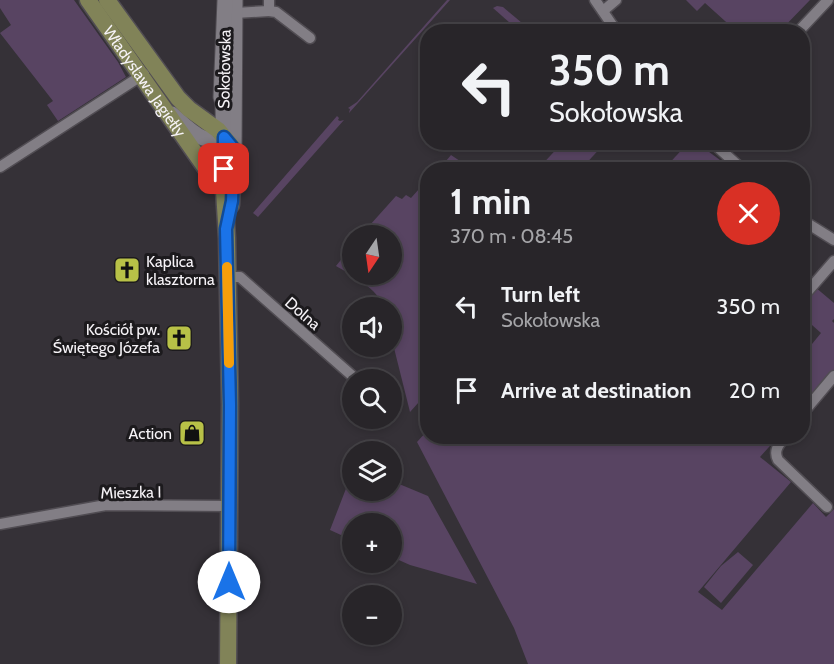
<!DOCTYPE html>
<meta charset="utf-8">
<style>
body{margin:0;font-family:Cabin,sans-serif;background:#343135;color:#f1f3f6;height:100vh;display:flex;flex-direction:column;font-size:22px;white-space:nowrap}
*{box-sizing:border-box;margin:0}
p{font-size:20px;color:#a5a5a8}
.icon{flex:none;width:33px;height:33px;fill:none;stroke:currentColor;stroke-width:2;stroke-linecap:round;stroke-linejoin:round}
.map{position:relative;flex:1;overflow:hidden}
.details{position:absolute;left:420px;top:162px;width:390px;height:282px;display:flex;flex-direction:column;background:#282529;border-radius:24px;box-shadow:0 3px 9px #0003,0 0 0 2px #444246}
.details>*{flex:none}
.top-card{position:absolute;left:420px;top:24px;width:390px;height:126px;border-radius:24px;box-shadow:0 3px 9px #0003,0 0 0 2px #444246;background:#282529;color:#f1f3f6;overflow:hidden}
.needle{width:39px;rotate:193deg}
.tools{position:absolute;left:342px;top:225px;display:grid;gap:12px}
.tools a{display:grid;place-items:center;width:60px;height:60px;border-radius:50%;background:#282529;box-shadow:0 3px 9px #0003,0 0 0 2px #444246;font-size:30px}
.pin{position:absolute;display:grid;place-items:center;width:51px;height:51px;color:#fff;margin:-26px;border-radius:12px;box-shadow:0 3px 9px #0006}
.me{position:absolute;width:66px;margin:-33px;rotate:0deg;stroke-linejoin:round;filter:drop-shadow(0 0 4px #0008)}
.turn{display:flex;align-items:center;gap:21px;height:126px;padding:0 30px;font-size:27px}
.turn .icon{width:78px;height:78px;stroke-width:2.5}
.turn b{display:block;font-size:42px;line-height:51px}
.round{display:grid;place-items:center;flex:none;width:63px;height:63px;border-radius:32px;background:#343135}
.summary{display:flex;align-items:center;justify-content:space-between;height:102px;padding:0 30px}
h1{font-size:36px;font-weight:800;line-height:45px}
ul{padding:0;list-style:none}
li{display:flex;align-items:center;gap:18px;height:84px;padding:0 30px}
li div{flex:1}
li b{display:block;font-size:22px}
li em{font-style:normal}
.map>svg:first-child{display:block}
.green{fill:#584462}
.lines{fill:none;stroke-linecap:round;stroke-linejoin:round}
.street-casing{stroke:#514d53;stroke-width:13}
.secondary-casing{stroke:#514d53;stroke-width:17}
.primary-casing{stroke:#514d53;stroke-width:19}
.street{stroke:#827e85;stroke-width:10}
.secondary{stroke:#827e85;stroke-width:15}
.primary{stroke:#818358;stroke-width:16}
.route-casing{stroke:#114b97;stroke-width:15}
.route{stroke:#1a73e8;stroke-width:10}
.slow{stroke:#f59e0b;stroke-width:10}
.labels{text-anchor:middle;stroke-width:6;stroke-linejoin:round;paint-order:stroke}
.street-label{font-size:16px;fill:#f6f3f7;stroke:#1c1a1d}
.poi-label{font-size:16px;fill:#f6f3f7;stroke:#1c1a1d;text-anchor:end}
</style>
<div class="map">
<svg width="834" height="664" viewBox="0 0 834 664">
<rect width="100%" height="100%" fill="#353137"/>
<g class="green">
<polygon points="0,0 74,0 118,62 126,77 58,121 47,105 53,101 0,33 11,25 0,8"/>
<polygon points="447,0 450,0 349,113 350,109 348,108 357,102"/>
<polygon points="686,0 810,0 780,31 735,32 735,30 705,3 697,11"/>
<polygon points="497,6 503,7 522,23 523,27 522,31 519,31 493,8"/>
<polygon points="337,116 339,118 338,120 340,121 344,120 258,217 253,213"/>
<polygon points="563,142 605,142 605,143 581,169 538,169"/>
<polygon points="688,143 697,143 732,169 664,169"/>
<polygon points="451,155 472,169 437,169 445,160 446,161"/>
<path d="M427,180V393L410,412L392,340V308L383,307C379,289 351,275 336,266L352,246V274H392V236L361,235L396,196L402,199L406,195L411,198Z"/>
<polygon points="815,287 834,303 834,319 832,321 834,323 834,371 803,408 803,355 821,333 803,317 803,302"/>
<polygon points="427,431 428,436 778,437 760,457 791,482 698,592 722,610 813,503 826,517 834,509 834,664 528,664 514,628 417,442"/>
<polygon points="352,473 352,490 392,490 392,481 428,496 477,584 410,565 392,557 392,524 352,524 352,540 330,530"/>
<polygon points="738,552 753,565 721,603 704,587 721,566"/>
</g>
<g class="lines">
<defs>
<g id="street">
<polyline points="595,0 617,32"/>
<polyline points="269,11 276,12 310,38"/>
<polyline points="603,11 616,0"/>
<polyline points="235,13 269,11 269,0"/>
<polyline points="798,32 828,0"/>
<polyline points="712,142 743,170"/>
<polyline points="0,167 144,74"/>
<polyline points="802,220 834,240"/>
<polyline points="227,277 240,277 357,380"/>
<polyline points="802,298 834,261"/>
<polyline points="802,414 834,376"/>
<path d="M785,436C779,445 773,450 778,460L827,507"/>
<polyline points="0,524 106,505 229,506"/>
</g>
<g id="secondary">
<path d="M172,114C189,129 208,152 230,132"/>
<polyline points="234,149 235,0"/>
<polyline points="224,191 223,102 221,97 225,0"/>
</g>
<g id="primary">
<path id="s1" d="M88,0L207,170L224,191L227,238L230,404L228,664"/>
<polyline points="107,0 178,98 189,109 218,130 234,149 231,205"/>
</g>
</defs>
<use href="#street" class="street-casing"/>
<use href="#secondary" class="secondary-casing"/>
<use href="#primary" class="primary-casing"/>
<use href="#street" class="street"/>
<use href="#secondary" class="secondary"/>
<use href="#primary" class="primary"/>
</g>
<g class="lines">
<defs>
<polyline id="route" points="224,169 224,137 234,149 232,201 226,229 230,405 229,582"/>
</defs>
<use href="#route" class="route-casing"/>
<use href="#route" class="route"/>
<polyline class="slow" points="227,267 229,363"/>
</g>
<defs>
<symbol id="church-square" viewBox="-11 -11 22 22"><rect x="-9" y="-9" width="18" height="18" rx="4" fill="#b8c147" stroke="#1c1a1d"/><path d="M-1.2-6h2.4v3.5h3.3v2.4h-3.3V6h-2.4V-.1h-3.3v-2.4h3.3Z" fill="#111"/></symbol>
<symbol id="shop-square" viewBox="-11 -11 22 22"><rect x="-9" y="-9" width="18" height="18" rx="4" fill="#b8c147" stroke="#1c1a1d"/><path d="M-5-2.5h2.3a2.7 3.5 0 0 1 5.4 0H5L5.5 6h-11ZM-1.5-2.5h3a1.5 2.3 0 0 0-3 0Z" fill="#111"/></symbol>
</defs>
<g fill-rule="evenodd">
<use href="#church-square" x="112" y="255" width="30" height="30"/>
<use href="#church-square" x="164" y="323" width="30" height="30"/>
<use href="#shop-square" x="177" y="418" width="30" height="30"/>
</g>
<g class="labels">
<g class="street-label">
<text transform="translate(224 69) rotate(-89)" y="6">Sokołowska</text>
<text dy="6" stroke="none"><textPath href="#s1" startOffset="99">Władysława Jagiełły</textPath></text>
<text transform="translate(303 313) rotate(41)" y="6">Dolna</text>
<text transform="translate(131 492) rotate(-1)" y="6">Mieszka I</text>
</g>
<g class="poi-label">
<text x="146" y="267" text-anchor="start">Kaplica<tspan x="146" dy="18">klasztorna</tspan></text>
<text x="160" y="335">Kościół pw.<tspan x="160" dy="18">Świętego Józefa</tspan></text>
<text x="172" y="439">Action</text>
</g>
</g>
</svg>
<div class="tools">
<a><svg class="needle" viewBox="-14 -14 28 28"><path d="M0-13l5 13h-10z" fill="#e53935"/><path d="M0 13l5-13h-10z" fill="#a5a5a8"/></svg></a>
<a><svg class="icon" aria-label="sound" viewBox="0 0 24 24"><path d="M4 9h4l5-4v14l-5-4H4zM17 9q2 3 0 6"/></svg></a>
<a><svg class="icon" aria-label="search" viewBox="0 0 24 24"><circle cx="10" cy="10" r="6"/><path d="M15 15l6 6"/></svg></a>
<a><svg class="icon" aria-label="layers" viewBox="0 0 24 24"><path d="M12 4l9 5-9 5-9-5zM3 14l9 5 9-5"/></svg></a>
<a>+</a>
<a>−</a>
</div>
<div class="pin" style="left:224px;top:169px;background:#d93025"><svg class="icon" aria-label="arrive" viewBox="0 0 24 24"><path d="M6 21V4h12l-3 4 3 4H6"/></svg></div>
<svg class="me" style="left:229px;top:582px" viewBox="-20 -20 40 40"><circle r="19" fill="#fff"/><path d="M0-13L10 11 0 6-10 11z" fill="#1a73e8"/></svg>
<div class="top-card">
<div class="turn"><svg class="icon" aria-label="left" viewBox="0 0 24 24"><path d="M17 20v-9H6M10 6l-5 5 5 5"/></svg><div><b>350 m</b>Sokołowska</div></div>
</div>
<section class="details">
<div class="summary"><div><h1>1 min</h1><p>370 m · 08:45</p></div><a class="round" style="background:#d93025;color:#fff"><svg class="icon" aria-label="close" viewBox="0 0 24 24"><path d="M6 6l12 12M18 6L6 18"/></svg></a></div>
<ul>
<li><svg class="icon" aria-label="left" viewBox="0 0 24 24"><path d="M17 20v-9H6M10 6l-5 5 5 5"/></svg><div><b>Turn left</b><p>Sokołowska</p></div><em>350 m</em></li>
<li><svg class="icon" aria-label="arrive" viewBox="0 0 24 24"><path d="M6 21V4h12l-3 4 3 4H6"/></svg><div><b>Arrive at destination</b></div><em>20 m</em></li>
</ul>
</section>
</div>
